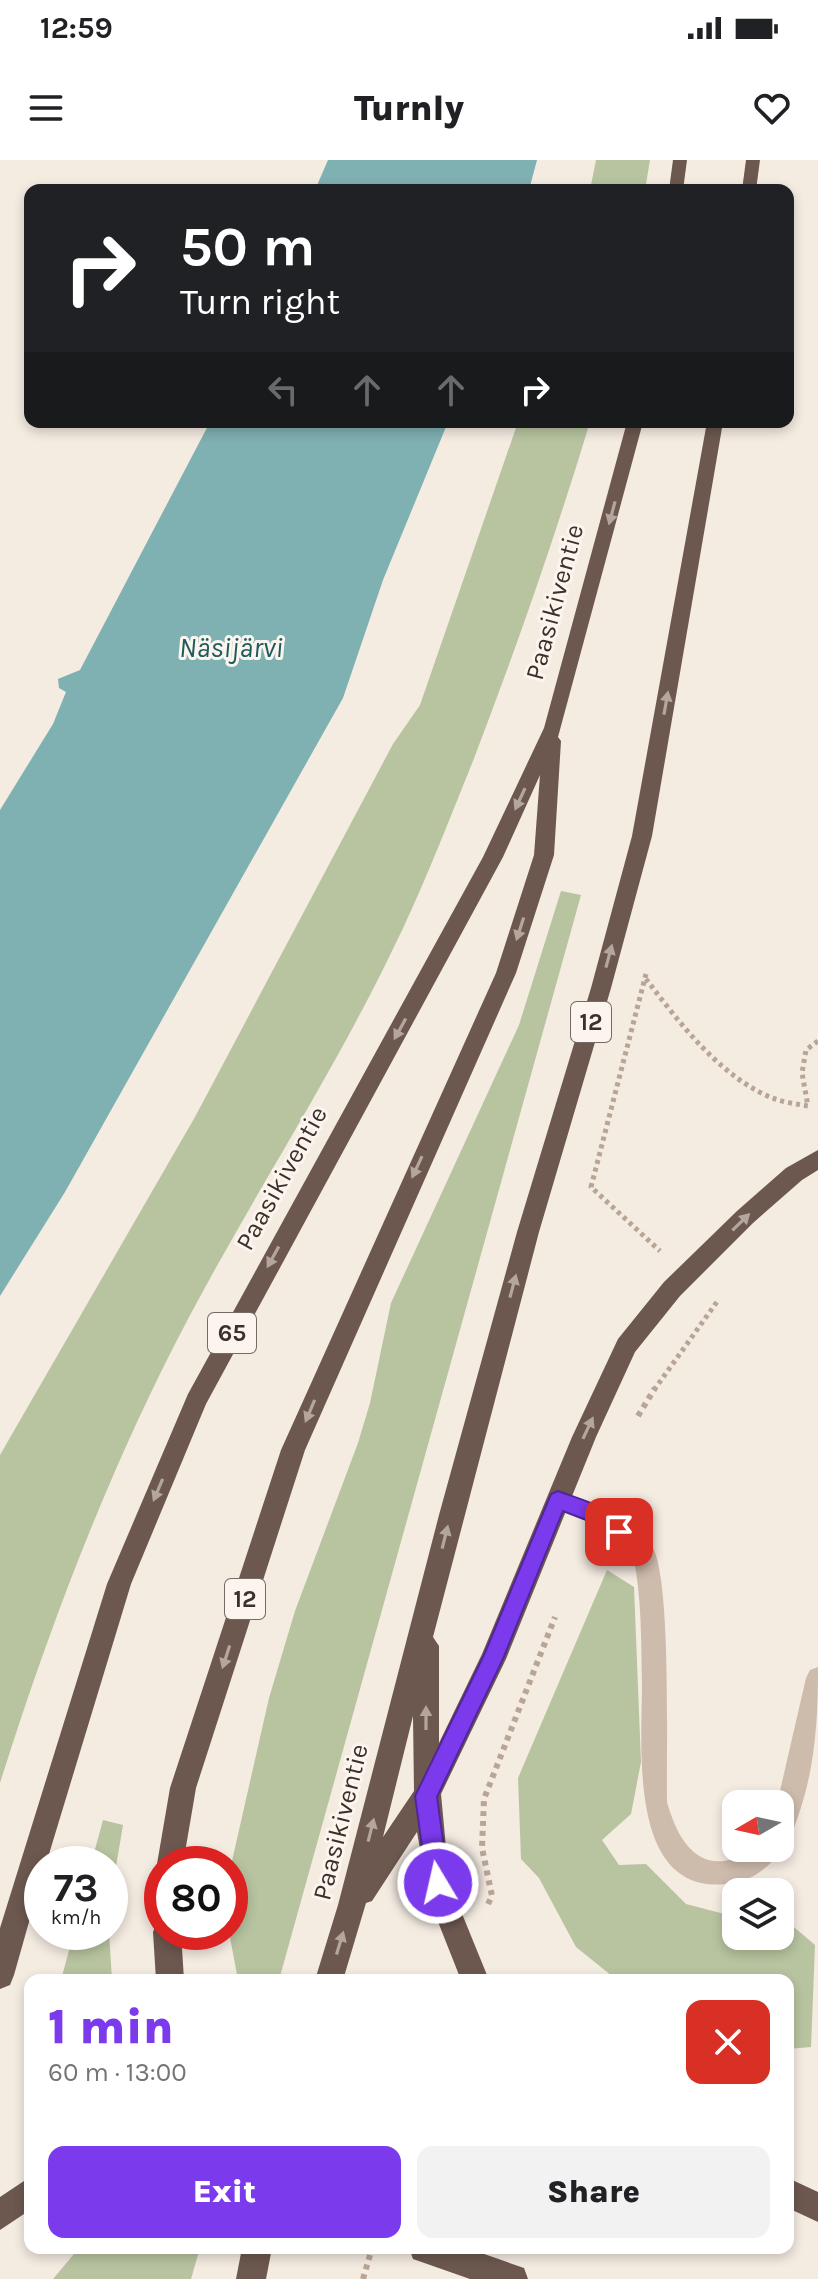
<!DOCTYPE html>
<meta charset="utf-8">
<style>
body{margin:0;font-family:Karla,sans-serif;background:#f2f2f2;color:#202124;height:100vh;display:flex;flex-direction:column;font-size:30px;white-space:nowrap}
*{box-sizing:border-box;margin:0}
p{font-size:26px;color:#757577}
.icon{flex:none;width:44px;height:44px;fill:none;stroke:currentColor;stroke-width:2;stroke-linecap:round;stroke-linejoin:round}
.map{position:relative;flex:1;overflow:hidden}
.details{position:absolute;left:24px;top:1814px;width:770px;height:280px;display:flex;flex-direction:column;background:#fff;border-radius:16px;box-shadow:0 4px 12px #0003}
.details>*{flex:none}
.guide{position:absolute;left:24px;top:24px;width:770px;height:244px;border-radius:16px;box-shadow:0 4px 12px #0003;background:#202124;color:#fff;overflow:hidden}
.needle{width:52px;rotate:261deg}
.buttons{position:absolute;left:722px;top:1630px;display:grid;gap:16px}
.buttons a{display:grid;place-items:center;width:72px;height:72px;border-radius:16px;background:#fff;box-shadow:0 4px 12px #0003;font-size:40px}
.speed{position:absolute;left:24px;top:1686px;display:flex;gap:16px;font-size:40px;font-weight:700;text-align:center}
.speed>*{display:grid;place-content:center;width:104px;height:104px;border-radius:50%;background:#fff;box-shadow:0 4px 12px #0003;line-height:1}
.speed small{font-size:20px;font-weight:400}
.speed .limit{border:12px solid #d22;background:#fff;color:#111}
.pin{position:absolute;display:grid;place-items:center;width:68px;height:68px;color:#fff;margin:-34px;border-radius:16px;box-shadow:0 4px 12px #0006}
.me{position:absolute;width:88px;margin:-44px;rotate:351deg;stroke-linejoin:round;filter:drop-shadow(0 0 6px #0008)}
.turn{display:flex;align-items:center;gap:28px;height:168px;padding:0 24px;font-size:36px}
.turn .icon{width:104px;height:104px;stroke-width:2.5}
.turn b{display:block;font-size:56px;line-height:68px}
.lanes{display:flex;align-items:center;height:76px;padding:0 24px;background:#0003;justify-content:center;gap:40px;direction:ltr}
.lanes .off{opacity:.35}
.round{display:grid;place-items:center;flex:none;width:84px;height:84px;border-radius:16px;background:#f2f2f2}
.headline{display:flex;align-items:center;justify-content:space-between;height:136px;padding:0 24px}
h1{font-size:48px;font-weight:800;line-height:60px;color:#7c3aed}
.primary-button{display:flex;gap:16px;margin-top:auto;padding:16px 24px}
.primary-button a{flex:1;height:92px;border-radius:16px;background:#7c3aed;color:#fff;font-size:32px;font-weight:800;line-height:92px;text-align:center}
.primary-button a+a{background:#f2f2f2;color:#202124}
.status{display:flex;justify-content:space-between;align-items:center;height:56px;padding:0 40px;background:#fff;direction:ltr}
.status svg{height:22px;fill:currentColor}
header{display:flex;justify-content:space-between;align-items:center;height:104px;padding:0 24px;background:#fff;font-size:36px;font-weight:800}
.map>svg:first-child{display:block}
.green{fill:#b8c4a0}
.water{fill:#7fb0b2}
.lines{fill:none;stroke-linecap:round;stroke-linejoin:round}
.path-far1{stroke:#b9a596;stroke-width:5;stroke-dasharray:4 4;stroke-linecap:butt}
.path{stroke:#b9a596;stroke-width:6;stroke-dasharray:5 5;stroke-linecap:butt}
.service{fill:#cdbbac;fill-rule:evenodd}
.trunk{fill:#6c584f;fill-rule:evenodd}
.oneway{fill:#b4a69e}
.route{fill:#7c3aed;stroke:#51269a;stroke-width:2}
.labels{text-anchor:middle;stroke-width:6;stroke-linejoin:round;paint-order:stroke}
.shield{fill:#fbf5ee;stroke:#756b66;stroke-width:2}
.shield-label{font-size:24px;font-weight:bold;fill:#3b302b}
.street-label{font-size:26px;fill:#3b302b;stroke:#fbf5ee}
.water-label{font-size:28px;font-style:italic;fill:#1f5a5e;stroke:#fbf5ee}
</style>
<div class="status"><b>12:59</b><svg viewBox="0 0 49 12"><path d="M0 12V9h3v3zM5 12V6h3v6zM10 12V3h3v9zM15 12V0h3v12zM26 1h20v11H26zM47 4h2v5h-2z"/></svg></div>
<header><svg class="icon" aria-label="menu" viewBox="0 0 24 24"><path d="M4 6h16M4 12h16M4 18h16"/></svg>Turnly<svg class="icon" aria-label="heart" viewBox="0 0 24 24"><path d="M12 20l-8-8c-3-5 5-10 8-4 3-6 11-1 8 4z"/></svg></header>
<div class="map">
<svg width="818" height="2119" viewBox="0 0 818 2119">
<rect width="100%" height="100%" fill="#f4ebe1"/>
<g class="green">
<polygon points="596,0 650,0 645,30 590,30"/>
<path d="M518,262H590C555,377 516,489 473,601C447,665 422,731 391,793C330,919 253,1036 188,1159C110,1307 50,1464 0,1623V1295L195,957L393,584L420,545Z"/>
<polygon points="561,731 581,735 279,1820 238,1820 229,1772 232,1701 269,1538 295,1451 358,1283 370,1243 391,1143 519,865"/>
<polygon points="607,1410 634,1427 641,1602 631,1654 602,1680 619,1705 646,1704 686,1744 736,1757 736,1776 780,1776 780,1762 788,1762 815,1785 811,1887 788,1889 788,1820 617,1820 576,1787 539,1718 521,1699 518,1618"/>
<polygon points="103,1660 123,1665 110,1742 110,1704 91,1704"/>
<polygon points="74,1772 109,1772 112,1820 61,1820"/>
<polygon points="79,2088 200,2088 191,2119 53,2119"/>
</g>
<g class="water">
<polygon points="328,0 537,0 529,30 315,30"/>
<polygon points="210,262 448,262 383,420 343,538 65,1032 0,1136 0,650 53,564 66,532 59,528 58,519 80,510"/>
</g>
<g class="lines">
<g class="path-far1">
<polyline points="646,814 591,1027 660,1091"/>
<path d="M646,819C679,862 719,916 772,938C783,942 796,944 808,946L802,913L806,890L818,881"/>
<polyline points="654,1230 719,1139"/>
</g>
<g class="path">
<polyline points="638,1256 655,1228"/>
<polyline points="488,1744 492,1736 482,1688 484,1639 555,1457"/>
<polyline points="363,2119 372,2088"/>
</g>
<g class="service">
<path d="M558,1330C583,1340 638,1362 652,1386C672,1419 666,1593 667,1642C676,1674 694,1711 733,1699C740,1698 743,1692 749,1689C757,1685 771,1688 780,1688V1685L781,1688C774,1705 752,1720 734,1723C627,1742 642,1589 642,1524C641,1480 642,1438 633,1395L588,1362L550,1347L547,1340L550,1333Z"/>
<path d="M818,1507C818,1571 814,1621 789,1680L780,1684V1644H777L806,1518L810,1510Z"/>
</g>
<g class="trunk">
<polygon points="673,0 687,0 683,30 669,30"/>
<polygon points="746,0 760,0 756,30 742,30"/>
<polygon points="627,262 643,262 558,577 561,581 554,695 516,813 305,1290 196,1628 183,1704 162,1704 162,1714 157,1704 170,1628 281,1290 496,813 534,695 540,615 503,697 206,1244 131,1424 46,1704 42,1704 42,1716 14,1815 10,1825 0,1829 0,1768 107,1424 188,1234 483,697 544,568"/>
<path d="M707,262H723L652,676L611,828L539,1072L433,1477L439,1486V1583L482,1494L572,1277L618,1179L664,1122L737,1051L786,1008L818,990V1010L802,1020L753,1063L680,1136L635,1192L596,1277L506,1499L441,1634L447,1698L456,1739L489,1820H461L429,1739L417,1672L372,1741L366,1743L343,1820H315L338,1745L439,1355L517,1072L591,828L632,676ZM413,1556L414,1631L383,1677Z"/>
<polygon points="162,1760 162,1772 181,1772 184,1820 156,1820 153,1772 157,1762"/>
<polygon points="30,2017 30,2050 0,2070 0,2037"/>
<polygon points="788,2018 818,2032 818,2062 788,2048"/>
<polygon points="242,2088 272,2088 266,2119 236,2119"/>
<polygon points="409,2088 467,2088 524,2108 528,2119 470,2119 413,2099"/>
</g>
</g>
<defs><path id="oneway-solid" d="M-6-.8H1V-3.2L6.5 0L1 3.2V.8H-6Z" transform="scale(2)"/></defs>
<g class="oneway">
<use href="#oneway-solid" transform="translate(612 353) rotate(105)"/>
<use href="#oneway-solid" transform="translate(666 543) rotate(-80)"/>
<use href="#oneway-solid" transform="translate(520 639) rotate(115)"/>
<use href="#oneway-solid" transform="translate(520 769) rotate(108)"/>
<use href="#oneway-solid" transform="translate(609 796) rotate(-75)"/>
<use href="#oneway-solid" transform="translate(400 869) rotate(119)"/>
<use href="#oneway-solid" transform="translate(417 1007) rotate(115)"/>
<use href="#oneway-solid" transform="translate(741 1062) rotate(-44)"/>
<use href="#oneway-solid" transform="translate(273 1097) rotate(119)"/>
<use href="#oneway-solid" transform="translate(513 1126) rotate(-75)"/>
<use href="#oneway-solid" transform="translate(310 1251) rotate(113)"/>
<use href="#oneway-solid" transform="translate(588 1268) rotate(-65)"/>
<use href="#oneway-solid" transform="translate(158 1330) rotate(113)"/>
<use href="#oneway-solid" transform="translate(445 1377) rotate(-76)"/>
<use href="#oneway-solid" transform="translate(226 1497) rotate(108)"/>
<use href="#oneway-solid" transform="translate(426 1558) rotate(-90)"/>
<use href="#oneway-solid" transform="translate(371 1670) rotate(-76)"/>
<use href="#oneway-solid" transform="translate(340 1783) rotate(-73)"/>
</g>
<path class="route" d="M558,1331C581,1340 618,1348 629,1372L627,1379L619,1381L589,1361L563,1351L503,1499L437,1637L449,1723L446,1731L438,1734L430,1731L427,1723L415,1636L484,1495L551,1334Z"/>
<g class="labels">
<g class="shield">
<rect x="571" y="842" width="40" height="40" rx="6"/>
<rect x="208" y="1153" width="48" height="40" rx="6"/>
<rect x="225" y="1419" width="40" height="40" rx="6"/>
</g>
<g class="shield-label">
<text x="591" y="870">12</text>
<text x="232" y="1181">65</text>
<text x="245" y="1447">12</text>
</g>
<g class="street-label">
<text transform="translate(554 442) rotate(-75)" y="9">Paasikiventie</text>
<text transform="translate(281 1018) rotate(-61)" y="9">Paasikiventie</text>
<text transform="translate(340 1662) rotate(-76)" y="9">Paasikiventie</text>
</g>
<g class="water-label">
<text x="231" y="497">Näsijärvi</text>
</g>
</g>
</svg>
<div class="buttons">
<a><svg class="needle" viewBox="-14 -14 28 28"><path d="M0-13l5 13h-10z" fill="#e53935"/><path d="M0 13l5-13h-10z" fill="#757577"/></svg></a>
<a><svg class="icon" aria-label="layers" viewBox="0 0 24 24"><path d="M12 4l9 5-9 5-9-5zM3 14l9 5 9-5"/></svg></a>
</div>
<div class="speed"><div>73<small>km/h</small></div><div class="limit">80</div></div>
<div class="pin" style="left:619px;top:1372px;background:#d93025"><svg class="icon" aria-label="arrive" viewBox="0 0 24 24"><path d="M6 21V4h12l-3 4 3 4H6"/></svg></div>
<svg class="me" style="left:438px;top:1723px" viewBox="-20 -20 40 40"><circle r="17" fill="#7c3aed" stroke="#fff" stroke-width="3"/><path d="M0-11L8 9 0 5-8 9z" fill="#fff"/></svg>
<div class="guide">
<div class="turn"><svg class="icon" aria-label="right" viewBox="0 0 24 24"><path d="M7 20v-9h11M14 6l5 5-5 5"/></svg><div><b>50 m</b>Turn right</div></div>
<div class="lanes"><svg class="icon off" aria-label="left" viewBox="0 0 24 24"><path d="M17 20v-9H6M10 6l-5 5 5 5"/></svg><svg class="icon off" aria-label="ahead" viewBox="0 0 24 24"><path d="M12 20V5M6 11l6-6 6 6"/></svg><svg class="icon off" aria-label="ahead" viewBox="0 0 24 24"><path d="M12 20V5M6 11l6-6 6 6"/></svg><svg class="icon" aria-label="right" viewBox="0 0 24 24"><path d="M7 20v-9h11M14 6l5 5-5 5"/></svg></div>
</div>
<section class="details">
<div class="headline"><div><h1>1 min</h1><p>60 m · 13:00</p></div><a class="round" style="background:#d93025;color:#fff"><svg class="icon" aria-label="close" viewBox="0 0 24 24"><path d="M6 6l12 12M18 6L6 18"/></svg></a></div>
<div class="primary-button"><a>Exit</a><a>Share</a></div>
</section>
</div>
